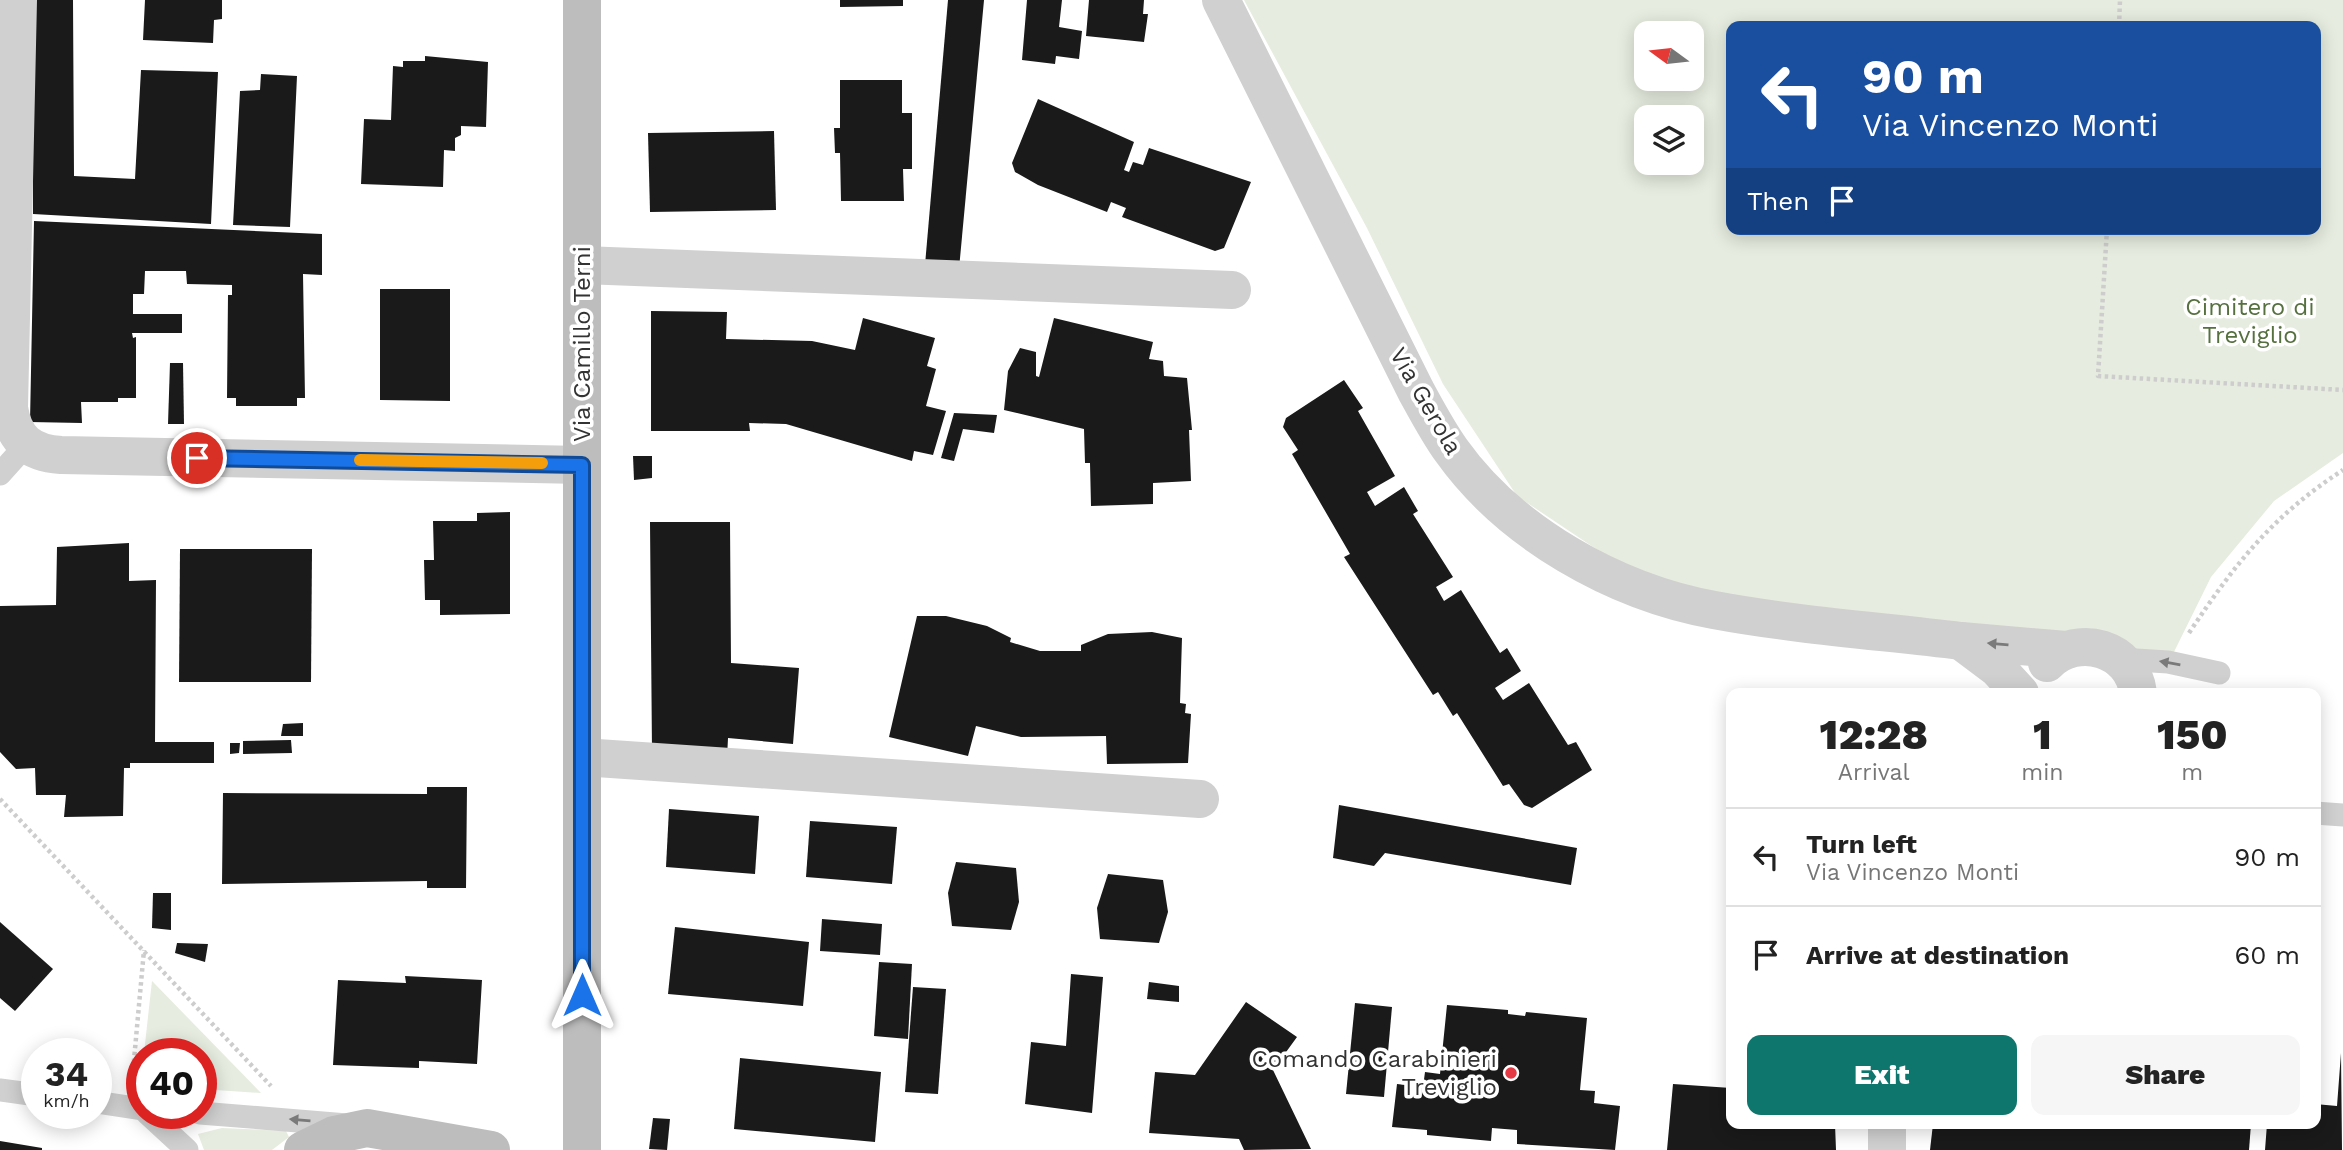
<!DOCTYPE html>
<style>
body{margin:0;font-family:"Work Sans",sans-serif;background:#f6f6f6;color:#222;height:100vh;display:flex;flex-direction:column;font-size:26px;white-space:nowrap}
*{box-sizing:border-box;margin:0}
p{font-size:23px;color:#767676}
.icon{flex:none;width:38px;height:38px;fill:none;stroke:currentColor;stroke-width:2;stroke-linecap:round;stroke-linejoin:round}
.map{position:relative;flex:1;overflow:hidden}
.drawer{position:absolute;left:1726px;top:688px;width:595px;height:441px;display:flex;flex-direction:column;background:#fff;border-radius:14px;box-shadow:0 4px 18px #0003}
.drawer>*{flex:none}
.hud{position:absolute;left:1726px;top:21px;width:595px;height:214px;border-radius:14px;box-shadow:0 4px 18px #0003;background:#1a4fa0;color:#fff;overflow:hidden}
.needle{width:46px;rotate:285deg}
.fabs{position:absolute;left:1634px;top:21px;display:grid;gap:14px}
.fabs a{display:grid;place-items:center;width:70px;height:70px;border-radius:14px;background:#fff;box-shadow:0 4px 18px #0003;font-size:35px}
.speed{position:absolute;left:21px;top:1038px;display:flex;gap:14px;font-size:35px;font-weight:700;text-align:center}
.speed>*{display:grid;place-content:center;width:91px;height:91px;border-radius:50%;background:#fff;box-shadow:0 4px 18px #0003;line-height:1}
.speed small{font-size:18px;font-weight:400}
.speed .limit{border:10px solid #d22;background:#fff;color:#111}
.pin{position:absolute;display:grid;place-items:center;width:60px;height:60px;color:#fff;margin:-30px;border:4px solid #fff;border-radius:50%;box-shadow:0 2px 7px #0007}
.me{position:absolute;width:77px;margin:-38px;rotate:0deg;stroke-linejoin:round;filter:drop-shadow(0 0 5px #0008)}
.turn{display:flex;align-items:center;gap:24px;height:147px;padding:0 21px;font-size:32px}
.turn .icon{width:91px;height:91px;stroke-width:2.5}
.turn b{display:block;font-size:49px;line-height:60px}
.then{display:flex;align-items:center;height:66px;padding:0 21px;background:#0003;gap:14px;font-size:26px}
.eta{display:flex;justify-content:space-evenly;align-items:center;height:119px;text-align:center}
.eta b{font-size:42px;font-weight:800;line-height:49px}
.action{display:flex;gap:14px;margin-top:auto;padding:14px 21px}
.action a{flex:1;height:80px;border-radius:14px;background:#0f766e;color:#fff;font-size:28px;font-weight:800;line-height:80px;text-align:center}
.action a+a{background:#f6f6f6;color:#222}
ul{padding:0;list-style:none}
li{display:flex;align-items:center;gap:21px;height:98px;padding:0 21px;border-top:2px solid #e0e0e0}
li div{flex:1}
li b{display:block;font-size:26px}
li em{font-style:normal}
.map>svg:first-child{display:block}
.green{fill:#e6ecdf;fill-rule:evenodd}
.building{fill:#1a1a1a}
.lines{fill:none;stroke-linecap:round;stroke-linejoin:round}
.path{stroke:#cdcdcd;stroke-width:4.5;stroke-dasharray:3.5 3.5;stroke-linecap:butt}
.lane{stroke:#d0d0d0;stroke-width:23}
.street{stroke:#d0d0d0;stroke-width:38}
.secondary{stroke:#bdbdbd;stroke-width:38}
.oneway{fill:#7a7a7a}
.route-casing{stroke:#114b97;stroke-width:18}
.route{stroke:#1a73e8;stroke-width:12}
.slow{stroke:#f59e0b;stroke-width:12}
.poi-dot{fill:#e63946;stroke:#fff;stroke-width:2.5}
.labels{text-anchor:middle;stroke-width:7;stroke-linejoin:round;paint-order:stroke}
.park-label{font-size:24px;fill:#56703f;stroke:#fff}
.street-label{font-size:24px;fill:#333;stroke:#fff}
.poi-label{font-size:24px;fill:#333;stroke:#fff;text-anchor:end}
</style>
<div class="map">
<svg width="2343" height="1150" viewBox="0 0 2343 1150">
<rect width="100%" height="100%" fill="#fff"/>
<g class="green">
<path d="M1244,0H2343V453L2274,501L2211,577L2171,658L1711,594L1623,567L1517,496L1443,384L1367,228ZM1731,26H2315V229H1731ZM1647,33H1692V79H1647ZM1647,117H1692V163H1647Z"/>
<polygon points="152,981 154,983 261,1093 201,1089 201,1054 144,1053"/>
<polygon points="222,1128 286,1131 289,1137 272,1150 204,1150 198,1134"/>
</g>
<g class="building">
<polygon points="33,0 73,0 74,176 135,179 141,70 218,72 211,224 33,214"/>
<polygon points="145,0 222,0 222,19 214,20 213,43 143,40"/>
<polygon points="840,0 903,0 903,6 840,7"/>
<polygon points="948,0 984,0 959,269 925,265"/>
<polygon points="1027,0 1062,0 1059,27 1082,31 1079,59 1056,56 1055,64 1022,60"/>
<polygon points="1089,0 1144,0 1143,14 1148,14 1144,42 1086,36"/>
<polygon points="425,56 488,62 486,127 461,126 461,135 455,138 455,151 444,150 443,187 361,184 364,119 391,120 393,66 403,67 403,61 425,61"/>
<polygon points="261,74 297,76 290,227 233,225 240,91 260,90"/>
<polygon points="840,80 902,80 902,113 912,113 912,169 903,169 904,201 841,201 840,153 835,153 834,128 840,128"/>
<polygon points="1038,99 1134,142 1124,170 1129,172 1133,162 1143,165 1149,148 1251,182 1224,248 1215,251 1122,217 1126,208 1111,202 1107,212 1038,185 1015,172 1012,163"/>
<polygon points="774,131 776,210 650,212 648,133"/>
<polygon points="34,221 322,234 322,275 303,274 305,398 297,398 297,406 236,406 236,398 227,398 228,295 232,295 232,285 187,284 186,271 145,271 144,294 133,294 133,314 182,314 182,333 132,333 133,338 136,337 136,398 118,398 118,402 81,402 82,423 30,422"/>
<polygon points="380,289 450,289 450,401 380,400"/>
<polygon points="651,311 727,312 726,339 812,341 855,350 863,318 935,338 927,366 936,369 926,406 946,411 933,455 914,451 912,461 786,424 749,423 750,431 651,431"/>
<polygon points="1054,318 1153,342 1149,359 1163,361 1164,376 1187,378 1192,430 1189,430 1191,481 1153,483 1153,504 1091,506 1090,463 1085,463 1084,429 1004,410 1008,371 1020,348 1036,352 1036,376 1039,377"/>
<polygon points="170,363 183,363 184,424 168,424"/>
<polygon points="1344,380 1363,408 1358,411 1395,476 1367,492 1375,506 1404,487 1418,511 1413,514 1453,577 1436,587 1444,601 1461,590 1500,653 1507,648 1521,671 1495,688 1503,700 1529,683 1568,745 1576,742 1592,770 1532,808 1524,805 1509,784 1503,786 1457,713 1453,716 1438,692 1433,695 1344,557 1350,554 1292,454 1298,450 1283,427 1286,418"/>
<polygon points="954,413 997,415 994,433 963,429 954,461 941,458"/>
<polygon points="633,456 652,456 652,478 634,480"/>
<polygon points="510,512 510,614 440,615 440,600 425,600 424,560 434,560 433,521 477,521 477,513"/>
<polygon points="650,522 730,522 731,663 799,668 793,744 728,738 727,758 652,752"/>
<polygon points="129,543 129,581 156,580 155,742 214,742 214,763 130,763 130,768 124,768 123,816 64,817 66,795 36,795 35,768 16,769 0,752 0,606 56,605 57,547"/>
<polygon points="180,549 312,549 311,682 179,682"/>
<polygon points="917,616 946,616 987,626 1011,638 1010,642 1040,651 1081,651 1081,645 1108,634 1152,632 1182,638 1180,703 1186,704 1185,713 1191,714 1188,763 1107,764 1106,736 1021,737 976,726 968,756 889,737"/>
<polygon points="303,723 303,736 281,736 283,724"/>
<polygon points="291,740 292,753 243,754 243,741"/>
<polygon points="230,743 240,743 239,753 230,754"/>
<polygon points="427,787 467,787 466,888 427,888 427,881 222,884 223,793 427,794"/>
<polygon points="1339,805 1577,848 1571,885 1385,853 1374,866 1333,858"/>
<polygon points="669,809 759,816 755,874 666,867"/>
<polygon points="810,821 897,827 892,884 806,877"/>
<polygon points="956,862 1016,868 1019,902 1011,930 952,926 948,893"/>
<polygon points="1108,874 1163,880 1168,912 1159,943 1100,939 1097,908"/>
<polygon points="153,893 171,893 171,930 152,928"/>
<polygon points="822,919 882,924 880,955 820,951"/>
<polygon points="0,922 53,969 15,1011 0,998"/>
<polygon points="675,927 809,942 803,1006 668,994"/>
<polygon points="177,943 208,944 205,962 175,953"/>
<polygon points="879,962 912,964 908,1039 874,1036"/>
<polygon points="1071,974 1103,977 1092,1113 1025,1104 1031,1042 1066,1046"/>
<polygon points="405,976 482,980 477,1064 419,1061 419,1068 333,1065 338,980 406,983"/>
<polygon points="1149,982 1179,986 1179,1002 1147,999"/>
<polygon points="913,987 946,989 938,1094 905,1092"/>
<polygon points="1246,1002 1297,1037 1273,1070 1311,1149 1244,1150 1239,1139 1149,1133 1155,1072 1195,1075"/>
<polygon points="1355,1003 1392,1007 1384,1097 1346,1094"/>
<polygon points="1447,1005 1508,1010 1508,1014 1525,1016 1526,1012 1587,1018 1580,1090 1595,1091 1594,1103 1620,1106 1615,1150 1517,1144 1517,1130 1492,1128 1491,1141 1427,1135 1427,1130 1392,1127 1397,1084 1423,1087 1425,1072 1440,1074"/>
<polygon points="2341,1053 2342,1150 2265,1150 2267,1124 2315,1124 2315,1104 2337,1106"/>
<polygon points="740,1058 881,1072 875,1142 734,1129"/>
<polygon points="1673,1084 1731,1088 1731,1124 1835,1124 1836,1150 1667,1150"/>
<polygon points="653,1118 670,1119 667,1150 649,1149"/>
<polygon points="1933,1124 2251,1124 2249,1150 1930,1150"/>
<polygon points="0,1141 42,1148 42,1150 0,1150"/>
</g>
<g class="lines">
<g class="path">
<polyline points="2119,26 2120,0"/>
<polyline points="2107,229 2098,376 2343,390"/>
<path d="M2189,633C2235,564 2272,516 2343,470"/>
<polyline points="0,799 271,1086"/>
<polyline points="137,1076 134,1060 144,950"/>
</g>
<g class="lane">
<polyline points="0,474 26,445"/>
<polyline points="2120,659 2168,662 2219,673"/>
<polyline points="2315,813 2343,815"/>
<polyline points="0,1090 37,1095"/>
<polyline points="96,1102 142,1109"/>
<polyline points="147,1113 187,1150"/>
<polyline points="200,1113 347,1125"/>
</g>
<g class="street">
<path d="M18,0L9,408C14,440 30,453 61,455L582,465"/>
<path d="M1221,0L1416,391C1427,411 1438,432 1451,450C1510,533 1615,592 1714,610C1795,625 1879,631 1961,641"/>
<polyline points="583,265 1232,290"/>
<path d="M2047,663C2077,632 2133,648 2138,693"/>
<polyline points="2020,693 1997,668 1961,641 2066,650"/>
<polyline points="582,757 1200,799"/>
<polyline points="1887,1150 1887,1124"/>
</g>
<g class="secondary">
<polyline points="582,0 582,1150"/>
<polyline points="303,1150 334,1135 367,1128 491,1150"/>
</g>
</g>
<defs><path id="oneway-solid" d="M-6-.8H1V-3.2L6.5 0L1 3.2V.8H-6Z" transform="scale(1.75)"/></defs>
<g class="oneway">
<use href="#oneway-solid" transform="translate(1998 644) rotate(-175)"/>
<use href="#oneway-solid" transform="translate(2170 663) rotate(-170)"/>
<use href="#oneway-solid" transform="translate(300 1120) rotate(-175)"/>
</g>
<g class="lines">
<defs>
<polyline id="route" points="197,458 582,465 582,995"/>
</defs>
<use href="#route" class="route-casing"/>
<use href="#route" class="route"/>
<polyline class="slow" points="360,460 542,463"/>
</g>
<circle class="poi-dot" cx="1511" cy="1073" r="7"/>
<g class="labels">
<g class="park-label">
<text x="2250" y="315">Cimitero di<tspan x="2250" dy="28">Treviglio</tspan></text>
</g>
<g class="street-label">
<text transform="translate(582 344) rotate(-90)" y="8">Via Camillo Terni</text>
<text transform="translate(1426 401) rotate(60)" y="8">Via Gerola</text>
</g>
<g class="poi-label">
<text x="1497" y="1067">Comando Carabinieri<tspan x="1497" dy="28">Treviglio</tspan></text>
</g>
</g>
</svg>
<div class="fabs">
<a><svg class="needle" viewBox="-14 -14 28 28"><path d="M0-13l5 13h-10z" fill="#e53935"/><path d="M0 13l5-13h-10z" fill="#767676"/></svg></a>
<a><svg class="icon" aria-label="layers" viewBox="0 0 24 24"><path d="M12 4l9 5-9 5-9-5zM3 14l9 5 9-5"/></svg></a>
</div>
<div class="speed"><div>34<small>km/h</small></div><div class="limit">40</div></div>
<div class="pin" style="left:197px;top:458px;background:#d93025"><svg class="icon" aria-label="arrive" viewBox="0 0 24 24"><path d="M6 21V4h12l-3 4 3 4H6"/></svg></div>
<svg class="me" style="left:582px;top:995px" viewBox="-20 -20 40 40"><path d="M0-17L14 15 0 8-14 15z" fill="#1a73e8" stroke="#fff" stroke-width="4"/></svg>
<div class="hud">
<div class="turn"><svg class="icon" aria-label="left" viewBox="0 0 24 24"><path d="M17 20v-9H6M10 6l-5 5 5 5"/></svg><div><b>90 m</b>Via Vincenzo Monti</div></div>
<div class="then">Then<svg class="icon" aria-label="arrive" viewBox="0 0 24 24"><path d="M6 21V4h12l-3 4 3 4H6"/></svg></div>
</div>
<section class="drawer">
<div class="eta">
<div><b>12:28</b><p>Arrival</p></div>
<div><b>1</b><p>min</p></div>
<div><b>150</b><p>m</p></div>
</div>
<ul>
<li><svg class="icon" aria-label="left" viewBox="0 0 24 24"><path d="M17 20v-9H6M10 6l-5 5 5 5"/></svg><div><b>Turn left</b><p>Via Vincenzo Monti</p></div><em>90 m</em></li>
<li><svg class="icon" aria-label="arrive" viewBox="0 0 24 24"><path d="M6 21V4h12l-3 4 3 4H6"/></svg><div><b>Arrive at destination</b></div><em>60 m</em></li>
</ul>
<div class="action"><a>Exit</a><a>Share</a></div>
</section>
</div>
